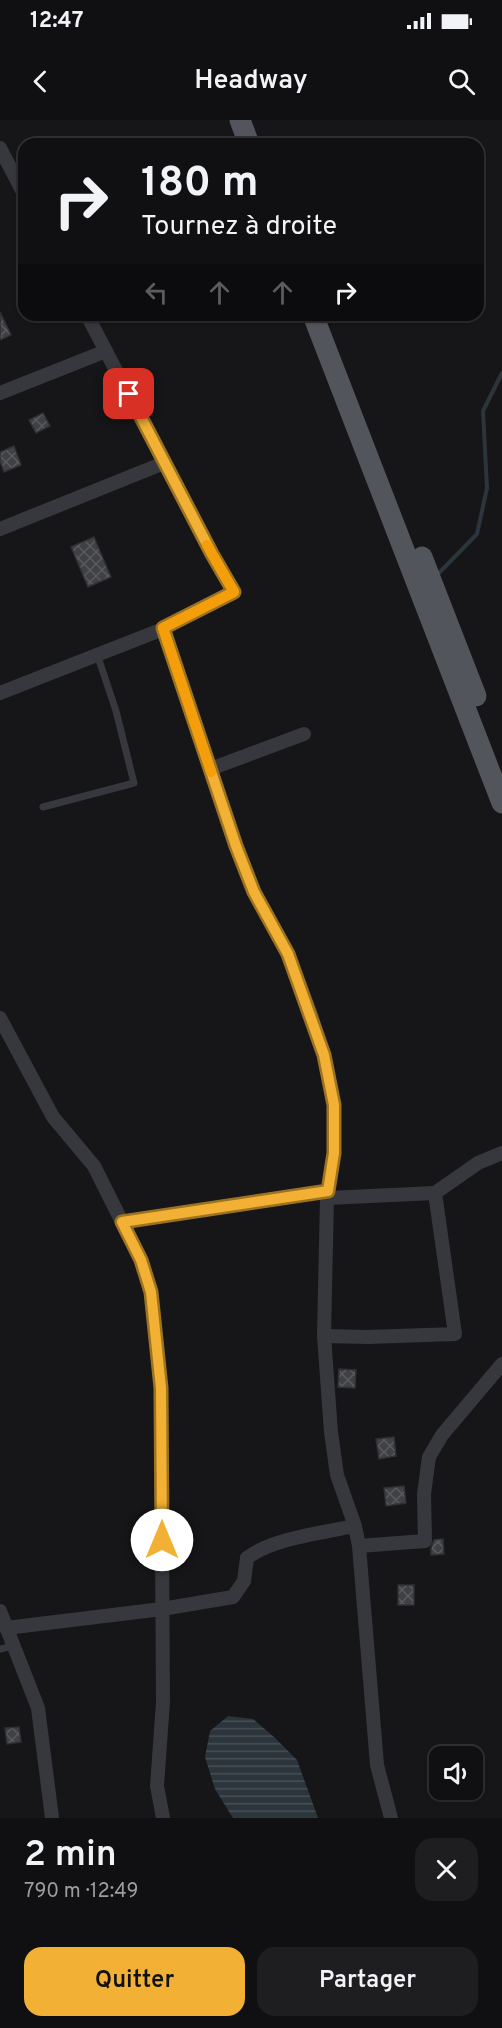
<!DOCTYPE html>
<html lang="fr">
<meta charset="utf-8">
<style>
body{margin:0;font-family:Overpass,sans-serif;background:#1e1e20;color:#f1f3f6;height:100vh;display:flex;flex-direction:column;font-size:22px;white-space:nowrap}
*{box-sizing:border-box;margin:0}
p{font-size:20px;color:#9c9d9f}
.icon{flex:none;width:33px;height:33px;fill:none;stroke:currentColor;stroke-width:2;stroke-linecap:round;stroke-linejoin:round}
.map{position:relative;height:1698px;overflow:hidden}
.details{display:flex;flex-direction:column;background:#101012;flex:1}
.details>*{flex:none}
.guide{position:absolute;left:18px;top:18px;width:466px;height:183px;border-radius:18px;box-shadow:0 2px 4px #0004,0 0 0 2px #303032;background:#101012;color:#f1f3f6;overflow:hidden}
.controls{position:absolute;left:429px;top:1626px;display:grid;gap:12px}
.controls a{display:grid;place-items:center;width:54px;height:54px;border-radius:12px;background:#101012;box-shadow:0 2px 4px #0004,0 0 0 2px #303032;font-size:30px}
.pin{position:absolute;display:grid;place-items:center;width:51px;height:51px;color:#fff;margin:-26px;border-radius:12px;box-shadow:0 3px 9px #0006}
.me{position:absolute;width:66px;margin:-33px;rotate:0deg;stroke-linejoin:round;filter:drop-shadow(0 0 4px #0008)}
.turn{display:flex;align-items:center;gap:21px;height:126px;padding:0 24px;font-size:27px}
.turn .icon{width:78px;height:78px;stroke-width:2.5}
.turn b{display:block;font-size:42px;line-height:51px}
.lanes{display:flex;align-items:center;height:57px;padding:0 24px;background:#0003;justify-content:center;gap:30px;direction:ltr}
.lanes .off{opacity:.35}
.round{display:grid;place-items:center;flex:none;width:63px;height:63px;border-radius:18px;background:#1e1e20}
.overview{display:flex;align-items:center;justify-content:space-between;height:102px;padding:0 24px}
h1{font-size:36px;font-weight:600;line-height:45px}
.cta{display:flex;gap:12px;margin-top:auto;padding:12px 24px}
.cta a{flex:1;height:69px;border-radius:18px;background:#f2b134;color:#111;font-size:24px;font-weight:600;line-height:69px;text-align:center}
.cta a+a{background:#1e1e20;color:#f1f3f6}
.status{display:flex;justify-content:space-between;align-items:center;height:42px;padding:0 30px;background:#101012;direction:ltr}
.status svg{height:16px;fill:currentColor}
header{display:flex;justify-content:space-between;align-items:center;height:78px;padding:0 24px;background:#101012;font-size:27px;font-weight:600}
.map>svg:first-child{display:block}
.water{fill:url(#water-rules)}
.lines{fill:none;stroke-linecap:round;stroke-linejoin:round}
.stream{stroke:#2c353c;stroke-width:4}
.building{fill:url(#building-cross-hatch);stroke:#303034;stroke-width:1.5}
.lane{stroke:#37383d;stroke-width:7}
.street{stroke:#37383d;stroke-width:14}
.primary{stroke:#53555c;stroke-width:21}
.route-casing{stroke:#9d7322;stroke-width:15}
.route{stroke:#f2b134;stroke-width:10}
.slow{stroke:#f59e0b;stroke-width:10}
</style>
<div class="status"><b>12:47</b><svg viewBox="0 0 49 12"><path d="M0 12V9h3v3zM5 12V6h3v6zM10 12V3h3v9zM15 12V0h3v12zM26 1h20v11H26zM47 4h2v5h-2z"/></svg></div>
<header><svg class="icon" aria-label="back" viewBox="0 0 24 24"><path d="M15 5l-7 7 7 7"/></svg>Headway<svg class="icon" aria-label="search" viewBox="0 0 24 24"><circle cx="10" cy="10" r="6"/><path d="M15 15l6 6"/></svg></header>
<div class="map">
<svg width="502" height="1698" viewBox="0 0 502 1698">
<defs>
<pattern id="water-rules" width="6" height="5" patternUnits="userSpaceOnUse" patternTransform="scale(1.5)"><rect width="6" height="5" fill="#2c353c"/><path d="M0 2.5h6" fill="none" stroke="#485056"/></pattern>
<pattern id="building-cross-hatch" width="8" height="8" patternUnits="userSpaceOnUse" patternTransform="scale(1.5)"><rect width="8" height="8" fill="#404145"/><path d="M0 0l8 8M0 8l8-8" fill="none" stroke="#595a5e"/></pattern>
</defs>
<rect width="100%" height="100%" fill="#161618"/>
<polygon class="water" points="228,1596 253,1599 274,1617 297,1640 318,1698 233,1698 215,1669 205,1637 210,1611"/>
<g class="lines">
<polyline class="stream" points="437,455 477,414 487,368 483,291 502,253"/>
</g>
<g class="building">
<polygon points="0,192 11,215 0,220"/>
<polygon points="43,293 50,306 36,313 29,300"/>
<polygon points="14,326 21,345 4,352 0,341 0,332"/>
<polygon points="94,417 111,457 88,467 71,427"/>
<polygon points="339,1249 356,1250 355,1268 338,1267"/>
<polygon points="394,1317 396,1336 379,1339 376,1319"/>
<polygon points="404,1366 406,1383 386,1386 384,1368"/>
<polygon points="443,1419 444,1434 431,1435 431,1428 434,1420"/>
<rect x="398" y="1465" width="16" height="20"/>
<polygon points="19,1607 21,1622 7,1624 5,1608"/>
</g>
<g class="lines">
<g class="lane">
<polyline points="163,509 234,472"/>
<polyline points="43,687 134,663 116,591 97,534"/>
<polyline points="0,1529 13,1526"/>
</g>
<g class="street">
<polyline points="0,28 24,74"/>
<polyline points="87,195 212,434 234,472"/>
<polyline points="0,273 106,231"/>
<polyline points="0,409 164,343"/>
<polyline points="0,573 163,509 210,649"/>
<polyline points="304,614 210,649 236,726 254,772 288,834 310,892 324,935 334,985 334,1033 327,1078 324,1216"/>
<polyline points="0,898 53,997 94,1046 141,1140 151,1172 161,1268 163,1582 157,1666 163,1698"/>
<polyline points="327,1078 435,1073"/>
<polyline points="122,1102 328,1071"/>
<polyline points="355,1406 337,1355 331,1312 324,1216 368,1217 455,1214 435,1073 478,1043 502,1033"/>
<polyline points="359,1426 377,1645 391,1698"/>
<polyline points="0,1491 38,1588 52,1698"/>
<path d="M6,1508L162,1489L233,1477L244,1461L247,1438C271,1419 325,1412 355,1406L359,1426L425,1421L424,1374L429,1337L442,1315L502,1244"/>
</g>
<g class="primary">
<polyline points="240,0 249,24"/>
<polyline points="313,195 502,683"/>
<polyline points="422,437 476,576"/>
</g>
</g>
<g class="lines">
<defs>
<polyline id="route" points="129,274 212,434 234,472 163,508 236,726 254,772 288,834 324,935 334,985 334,1033 328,1071 122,1102 141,1140 151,1172 161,1268 162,1420"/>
</defs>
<use href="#route" class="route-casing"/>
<use href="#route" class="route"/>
<polyline class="slow" points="207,425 234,472 163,508 211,652"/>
</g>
</svg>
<div class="controls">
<a><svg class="icon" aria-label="sound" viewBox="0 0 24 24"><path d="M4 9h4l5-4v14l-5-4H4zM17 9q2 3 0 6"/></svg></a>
</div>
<div class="pin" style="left:129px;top:274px;background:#d93025"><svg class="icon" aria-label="arrive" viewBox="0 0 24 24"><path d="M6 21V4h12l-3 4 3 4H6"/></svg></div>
<svg class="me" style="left:162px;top:1420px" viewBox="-20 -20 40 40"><circle r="19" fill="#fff"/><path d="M0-13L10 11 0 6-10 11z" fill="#f2b134"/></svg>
<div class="guide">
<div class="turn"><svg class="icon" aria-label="right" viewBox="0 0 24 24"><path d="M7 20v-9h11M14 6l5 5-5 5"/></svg><div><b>180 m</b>Tournez à droite</div></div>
<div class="lanes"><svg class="icon off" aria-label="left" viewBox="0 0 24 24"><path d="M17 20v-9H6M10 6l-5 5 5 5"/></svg><svg class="icon off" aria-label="ahead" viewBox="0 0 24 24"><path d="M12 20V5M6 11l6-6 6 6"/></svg><svg class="icon off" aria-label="ahead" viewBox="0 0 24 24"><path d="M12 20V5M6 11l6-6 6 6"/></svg><svg class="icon" aria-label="right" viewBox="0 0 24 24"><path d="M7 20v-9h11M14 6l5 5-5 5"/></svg></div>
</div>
</div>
<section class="details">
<div class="overview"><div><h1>2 min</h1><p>790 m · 12:49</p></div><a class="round"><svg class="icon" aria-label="close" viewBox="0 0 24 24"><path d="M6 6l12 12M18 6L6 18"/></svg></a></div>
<div class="cta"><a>Quitter</a><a>Partager</a></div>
</section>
